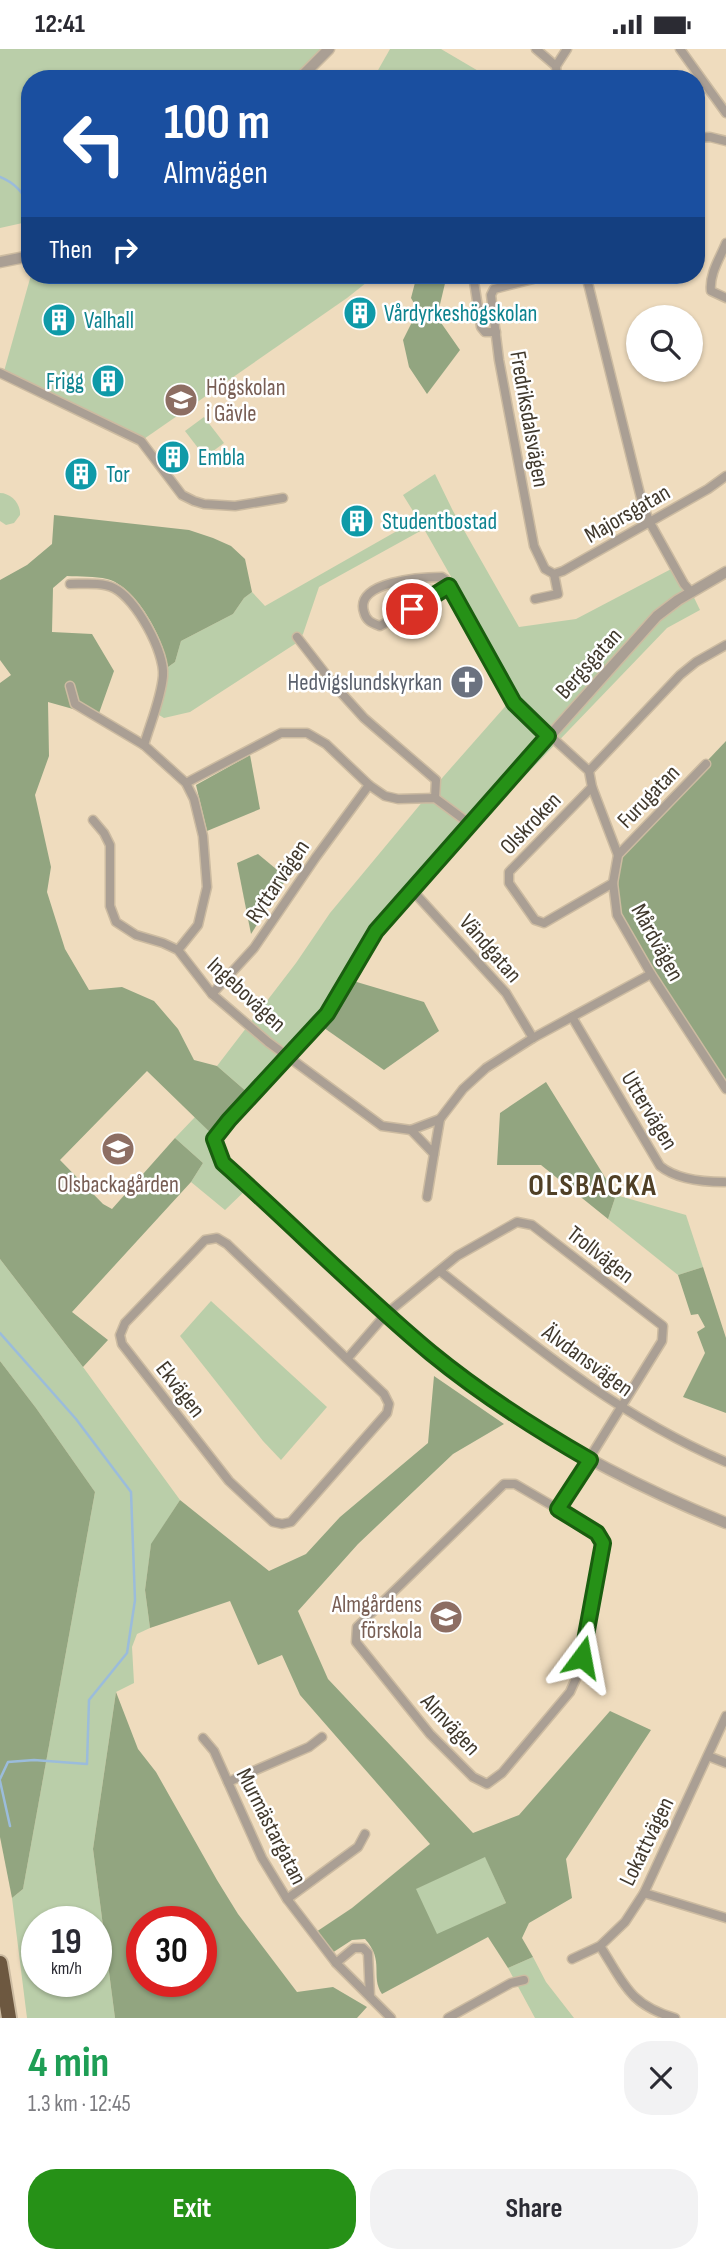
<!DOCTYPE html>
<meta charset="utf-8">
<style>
body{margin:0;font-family:"Sofia Sans Condensed",sans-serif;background:#f2f2f3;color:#2b2b33;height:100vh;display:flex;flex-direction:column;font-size:26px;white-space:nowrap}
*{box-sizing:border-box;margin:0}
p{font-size:23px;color:#7c7c81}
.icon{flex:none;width:38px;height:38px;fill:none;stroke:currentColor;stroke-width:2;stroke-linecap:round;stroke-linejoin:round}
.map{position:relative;height:1969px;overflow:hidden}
.details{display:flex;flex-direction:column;background:#fff;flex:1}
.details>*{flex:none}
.guide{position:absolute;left:21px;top:21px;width:684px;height:214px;border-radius:28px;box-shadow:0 2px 5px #0004;background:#1a4fa0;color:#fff;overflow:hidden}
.buttons{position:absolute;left:626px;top:256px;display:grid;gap:14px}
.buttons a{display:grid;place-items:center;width:77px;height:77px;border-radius:50%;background:#fff;box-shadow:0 2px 5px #0004;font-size:35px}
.speed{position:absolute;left:21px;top:1857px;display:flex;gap:14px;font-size:35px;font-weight:700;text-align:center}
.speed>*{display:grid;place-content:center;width:91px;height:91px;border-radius:50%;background:#fff;box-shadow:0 2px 5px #0004;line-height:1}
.speed small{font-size:18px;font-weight:400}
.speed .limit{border:10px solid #d22;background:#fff;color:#111}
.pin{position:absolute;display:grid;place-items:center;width:60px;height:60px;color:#fff;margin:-30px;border:4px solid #fff;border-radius:50%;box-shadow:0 2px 7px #0007}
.me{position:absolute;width:77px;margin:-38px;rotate:13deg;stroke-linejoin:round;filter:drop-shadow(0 0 5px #0008)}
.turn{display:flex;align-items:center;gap:24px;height:147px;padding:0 28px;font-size:32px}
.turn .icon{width:91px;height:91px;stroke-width:2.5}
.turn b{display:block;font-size:49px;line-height:60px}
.then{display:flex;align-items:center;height:66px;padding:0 28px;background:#0003;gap:14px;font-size:26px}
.round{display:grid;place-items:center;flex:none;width:74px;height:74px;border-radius:28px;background:#f2f2f3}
.headline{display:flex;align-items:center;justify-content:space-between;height:119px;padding:0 28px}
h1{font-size:42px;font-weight:700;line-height:52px;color:#1e9e55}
.action{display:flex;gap:14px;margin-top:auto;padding:14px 28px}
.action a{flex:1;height:80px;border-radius:28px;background:#269117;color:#fff;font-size:28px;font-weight:700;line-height:80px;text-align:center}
.action a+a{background:#f2f2f3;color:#2b2b33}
.status{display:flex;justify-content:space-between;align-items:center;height:49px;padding:0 35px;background:#fff;direction:ltr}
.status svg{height:19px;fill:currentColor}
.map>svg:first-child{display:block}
.green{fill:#bacea9;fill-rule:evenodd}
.forest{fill:#92a580;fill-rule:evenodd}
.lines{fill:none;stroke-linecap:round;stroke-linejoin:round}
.stream{stroke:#9bbcdb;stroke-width:2.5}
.minor-casing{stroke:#ccbba1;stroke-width:11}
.tertiary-casing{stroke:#ccbba1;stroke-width:13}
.motorway-casing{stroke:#ccbba1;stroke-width:18}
.minor{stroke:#aa9f94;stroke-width:8}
.tertiary{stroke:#aa9f94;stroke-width:10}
.motorway{stroke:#6d5840;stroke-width:14}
.route-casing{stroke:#195e0f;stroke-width:18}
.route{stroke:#269117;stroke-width:12}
.labels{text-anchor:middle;stroke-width:5;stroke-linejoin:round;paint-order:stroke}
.culture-label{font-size:23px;fill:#0d838f;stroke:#fff;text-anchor:start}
.education-label{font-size:23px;fill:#785e54;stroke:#fff;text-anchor:start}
.street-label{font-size:23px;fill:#41392d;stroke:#fff}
.worship-label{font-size:23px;fill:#5b616d;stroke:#fff;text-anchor:end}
.district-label{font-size:30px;font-weight:bold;letter-spacing:2px;fill:#504026;stroke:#fff}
</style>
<div class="status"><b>12:41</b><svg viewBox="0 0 49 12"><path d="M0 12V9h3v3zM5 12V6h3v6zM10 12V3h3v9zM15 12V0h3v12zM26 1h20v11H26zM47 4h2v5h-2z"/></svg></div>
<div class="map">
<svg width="726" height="1969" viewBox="0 0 726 1969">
<rect width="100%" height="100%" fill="#efdcbe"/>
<g class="green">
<polygon points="0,0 323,0 291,30 30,30 30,182 27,173 0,179"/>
<polygon points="390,0 441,0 492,30 373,30"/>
<polygon points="31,226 376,226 347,249 141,392 3,326"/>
<polygon points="204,368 224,394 205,408 185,382"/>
<polygon points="435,425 453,462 519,578 576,570 675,518 686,532 700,561 667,579 376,882 337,951 255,1050 217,1017 296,914 330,864 443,728 517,644 424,480 319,538 303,585 295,595 190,663 164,669 159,666 168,618 175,613 181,592 233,565 244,549 252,543 265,557 418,470 403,446"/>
<path d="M0,444C11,444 21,455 20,466L14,474L6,476L0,472Z"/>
<polygon points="195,1068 219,1092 225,1111 251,1136 225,1161 191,1133 203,1114 175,1089"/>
<polygon points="616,1146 686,1166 703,1218 678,1226 608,1170"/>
<path d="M0,1210L83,1318L180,1451L151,1496L145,1541L150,1579L137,1585L132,1598L134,1634L116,1643L93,1800L115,1969H27L12,1849L23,1840L95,1443L36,1359L0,1312ZM37,1872H96V1932H37Z"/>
<polygon points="211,1252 327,1358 281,1411 263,1392 180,1287"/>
<polygon points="485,1807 506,1854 437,1886 415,1840"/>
<polygon points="533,1908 546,1933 574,1969 535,1969 508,1919"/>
</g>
<g class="forest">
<polygon points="417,226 447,226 437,268 460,301 427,345 409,318 403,291 418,261 411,249"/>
<path d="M54,466L189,481L213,489L231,497L245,510L252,543L244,549L233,565L181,592L175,613L168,618C164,590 136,537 107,530C95,527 80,528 67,527L53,539L52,583L92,585L114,622L98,667L48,653L49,707L35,746L51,818L47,843L65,900L89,941L122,938L154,952L178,980L194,1011L217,1017L255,1050L219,1092L147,1022L60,1111L103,1155L112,1160L175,1089L203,1114L191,1133L72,1263L108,1291L83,1318L0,1210V634L11,626L0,611V531L27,516L52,495Z"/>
<polygon points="726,692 726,1040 617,866 614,850 618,806"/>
<polygon points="250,706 260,760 207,782 196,736"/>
<polygon points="258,805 287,829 251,885 237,814"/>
<polygon points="350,931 424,953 439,982 384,1021 317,974"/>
<polygon points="546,1033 616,1146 608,1170 541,1116 497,1116 500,1064"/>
<polygon points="703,1218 726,1289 726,1364 683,1348 705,1304 697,1283 705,1278 698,1265 691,1266 678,1226"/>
<polygon points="0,1312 36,1359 95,1443 23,1840 12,1849 0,1788"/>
<path d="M434,1327L504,1375L453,1405L358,1495L298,1562L328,1630L473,1784L519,1766L610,1662L651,1681L566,1810L572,1849L529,1874L522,1889L533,1908L508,1919L488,1888L382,1945C370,1927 385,1912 365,1890L352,1891L332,1904L316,1883L352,1859L430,1795L300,1646L282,1606L258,1616L230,1552L150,1579L145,1541L151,1495L180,1451L269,1522L306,1505L340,1468L428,1394ZM485,1808L506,1854L437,1885L416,1840Z"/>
<path d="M116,1643L138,1700L156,1723L217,1831L238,1865L297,1943L333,1938L367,1958L357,1969H115L93,1800ZM142,1872H201V1932H142Z"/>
</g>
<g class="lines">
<g class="stream">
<path d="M0,128C15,134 22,143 30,156"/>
<polyline points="0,1284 76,1370 131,1443 135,1551 127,1604 89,1651 87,1715 34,1711 8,1713 0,1730"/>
<polyline points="0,1732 10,1777"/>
</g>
<defs>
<g id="minor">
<polyline points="536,0 556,17"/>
<polyline points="680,0 726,64"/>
<polyline points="557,30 556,17 567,0"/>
<polyline points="696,89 710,88 726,92"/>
<path d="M726,194C720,209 709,225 711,242L726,249"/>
<polyline points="473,226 481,278 485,283 496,283"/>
<polyline points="549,226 494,240 491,246 499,311 534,497 545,520 554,525 563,522 708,440 726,427"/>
<polyline points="586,226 642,453 649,472 684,535 691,543"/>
<polyline points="0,324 141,392 182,446 194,452 204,455 235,457 283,449"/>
<path d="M70,535C84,535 102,533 114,539C136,550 165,603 163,627C161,650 150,675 144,696"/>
<path d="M449,537L380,577C372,574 366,572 364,563C354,532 423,528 442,528L445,530L514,654L589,722L592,738L618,806L613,834L617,866L651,925L726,1040"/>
<polyline points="535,550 558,545 554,525"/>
<polyline points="297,588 335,637 364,669 436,731 435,749"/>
<polyline points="70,637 75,655 144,696 186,734 194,750 203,787 207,838 198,876 178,901"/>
<polyline points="589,722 680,626 696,613 726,596"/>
<polyline points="186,734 281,684 307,684 326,695 369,736 385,747 398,750 435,749 470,775"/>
<polyline points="592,738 509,823 509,834 535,871 544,874 613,834"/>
<polyline points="93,771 104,784 110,796 110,857 116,873 136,886 163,894 178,901 212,945 268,993 382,1077 411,1081 440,1070 463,1040 486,1019 533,989 651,925"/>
<polyline points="618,806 706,715"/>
<polyline points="412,841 506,944 533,989"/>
<polyline points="212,945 254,899 316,808 369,736"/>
<path d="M572,968L660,1117C676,1130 703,1133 724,1133"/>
<polyline points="411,1081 434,1105 440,1070"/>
<polyline points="427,1148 434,1105"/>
<path d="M440,1222C532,1295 616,1366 726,1413"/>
<polyline points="347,1310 384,1345 389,1355 387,1364 291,1473 282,1475 273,1473 229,1432 122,1295 120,1286 125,1274 205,1191 217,1189 227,1195 347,1310 386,1265 457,1207 517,1173 532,1176 663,1277 662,1292 558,1460 515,1435 504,1435 357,1578 356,1593 430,1685 473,1728 487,1735 502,1724 570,1643 578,1625 592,1563 603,1494 596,1484 558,1460"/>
<polyline points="203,1689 214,1702 262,1809 287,1850 336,1914"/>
<polyline points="708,1707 726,1714"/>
<polyline points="228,1733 309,1698 322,1688"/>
<polyline points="644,1844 726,1869"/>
<polyline points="287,1850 358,1798 365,1785"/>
<path d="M600,1897C624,1934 629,1956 675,1969"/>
<polyline points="572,1910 600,1897 625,1873 644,1844 726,1667"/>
<polyline points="370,1948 368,1904 363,1899 354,1899 336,1914 391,1969"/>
<polyline points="448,1969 511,1934 524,1931"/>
</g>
<g id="tertiary">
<polyline points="299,30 329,0"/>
<polyline points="0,213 30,207"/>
<path d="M726,523L678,551L657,567L376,882L327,965L229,1071L214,1090L223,1114C310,1192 391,1278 487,1346C561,1399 642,1440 726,1474"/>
</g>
<polyline id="motorway" points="0,1914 9,1969"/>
</defs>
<use href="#minor" class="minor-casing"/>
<use href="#tertiary" class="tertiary-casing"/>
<use href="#motorway" class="motorway-casing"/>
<use href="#minor" class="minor"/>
<use href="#tertiary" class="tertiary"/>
<use href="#motorway" class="motorway"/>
</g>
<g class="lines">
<defs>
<path id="route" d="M412,560L449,537L514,654L548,687L376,882L327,965L229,1071L214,1090L223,1114C293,1176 359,1244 431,1304C481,1345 534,1379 590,1411L558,1460L597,1484L603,1494L582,1608"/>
</defs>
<use href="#route" class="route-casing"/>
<use href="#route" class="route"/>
</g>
<defs>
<symbol id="building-disc" viewBox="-11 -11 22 22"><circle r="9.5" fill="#0f9aa8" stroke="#fff"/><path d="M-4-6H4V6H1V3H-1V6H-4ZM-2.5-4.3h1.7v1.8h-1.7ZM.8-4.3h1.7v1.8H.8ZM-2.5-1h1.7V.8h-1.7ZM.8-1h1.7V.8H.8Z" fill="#fff"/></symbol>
<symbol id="university-disc" viewBox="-11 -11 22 22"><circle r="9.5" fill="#8d6e63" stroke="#fff"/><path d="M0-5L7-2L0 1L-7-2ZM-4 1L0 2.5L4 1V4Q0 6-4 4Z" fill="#fff"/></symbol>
<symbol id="church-disc" viewBox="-11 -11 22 22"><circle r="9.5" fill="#6b7280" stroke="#fff"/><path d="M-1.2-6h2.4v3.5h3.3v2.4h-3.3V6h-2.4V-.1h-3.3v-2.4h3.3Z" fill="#fff"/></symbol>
<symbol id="school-disc" viewBox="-11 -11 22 22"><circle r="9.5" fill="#8d6e63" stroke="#fff"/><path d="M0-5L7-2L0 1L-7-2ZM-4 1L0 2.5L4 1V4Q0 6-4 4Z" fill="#fff"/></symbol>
</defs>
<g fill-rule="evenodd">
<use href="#building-disc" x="341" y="245" width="38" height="38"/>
<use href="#building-disc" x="40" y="252" width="38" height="38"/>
<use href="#building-disc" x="89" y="313" width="38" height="38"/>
<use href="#university-disc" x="162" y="332" width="38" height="38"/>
<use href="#building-disc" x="154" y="389" width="38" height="38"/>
<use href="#building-disc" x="62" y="406" width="38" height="38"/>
<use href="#building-disc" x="338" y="453" width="38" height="38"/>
<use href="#church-disc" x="448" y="614" width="38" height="38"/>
<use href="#school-disc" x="99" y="1081" width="38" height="38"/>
<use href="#school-disc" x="427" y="1549" width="38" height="38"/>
</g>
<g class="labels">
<g class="culture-label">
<text x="384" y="272">Vårdyrkeshögskolan</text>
<text x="84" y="279">Valhall</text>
<text x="84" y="340" text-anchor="end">Frigg</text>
<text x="198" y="416">Embla</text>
<text x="106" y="433">Tor</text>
<text x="382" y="480">Studentbostad</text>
</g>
<g class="education-label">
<text x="206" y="346">Högskolan<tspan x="206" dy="26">i Gävle</tspan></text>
<text x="118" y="1143" text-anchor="middle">Olsbackagården</text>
<text x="422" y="1563" text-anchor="end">Almgårdens<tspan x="422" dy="26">förskola</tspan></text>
</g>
<g class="street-label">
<text transform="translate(530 370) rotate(80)" y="8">Fredriksdalsvägen</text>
<text transform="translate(627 464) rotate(-30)" y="8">Majorsgatan</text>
<text transform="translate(588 614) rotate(-48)" y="8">Bergsgatan</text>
<text transform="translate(648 747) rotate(-46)" y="8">Furugatan</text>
<text transform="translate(530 774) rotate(-46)" y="8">Olskroken</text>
<text transform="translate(277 832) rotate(-56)" y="8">Ryttarvägen</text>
<text transform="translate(658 893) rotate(61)" y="8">Mårdvägen</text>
<text transform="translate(491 899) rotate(49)" y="8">Vändgatan</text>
<text transform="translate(247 945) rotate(43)" y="8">Ingebovägen</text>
<text transform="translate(650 1061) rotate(59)" y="8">Uttervägen</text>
<text transform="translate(601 1205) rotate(38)" y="8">Trollvägen</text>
<text transform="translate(588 1311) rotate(36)" y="8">Älvdansvägen</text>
<text transform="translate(181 1340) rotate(52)" y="8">Ekvägen</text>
<text transform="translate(451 1675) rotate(47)" y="8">Almvägen</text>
<text transform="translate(272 1777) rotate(63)" y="8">Murmästargatan</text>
<text transform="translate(646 1792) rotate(-64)" y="8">Lokattvägen</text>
</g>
<g class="worship-label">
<text x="442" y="641">Hedvigslundskyrkan</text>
</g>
<g class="district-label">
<text x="593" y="1146">OLSBACKA</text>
</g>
</g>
</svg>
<div class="buttons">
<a><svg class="icon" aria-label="search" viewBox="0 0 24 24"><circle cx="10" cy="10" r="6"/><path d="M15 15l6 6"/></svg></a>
</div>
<div class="speed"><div>19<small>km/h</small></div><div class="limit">30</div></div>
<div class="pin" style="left:412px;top:560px;background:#d93025"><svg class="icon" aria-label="arrive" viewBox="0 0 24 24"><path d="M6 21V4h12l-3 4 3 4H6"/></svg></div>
<svg class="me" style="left:582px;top:1608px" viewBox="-20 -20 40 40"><path d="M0-17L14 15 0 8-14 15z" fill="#269117" stroke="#fff" stroke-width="4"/></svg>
<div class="guide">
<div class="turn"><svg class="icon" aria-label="left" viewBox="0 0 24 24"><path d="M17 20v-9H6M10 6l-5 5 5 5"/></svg><div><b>100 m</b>Almvägen</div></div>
<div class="then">Then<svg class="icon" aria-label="right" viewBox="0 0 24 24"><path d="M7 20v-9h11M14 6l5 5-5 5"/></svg></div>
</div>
</div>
<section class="details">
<div class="headline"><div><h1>4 min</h1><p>1.3 km · 12:45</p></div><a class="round"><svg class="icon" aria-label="close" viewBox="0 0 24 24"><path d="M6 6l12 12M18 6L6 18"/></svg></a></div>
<div class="action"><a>Exit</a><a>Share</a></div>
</section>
